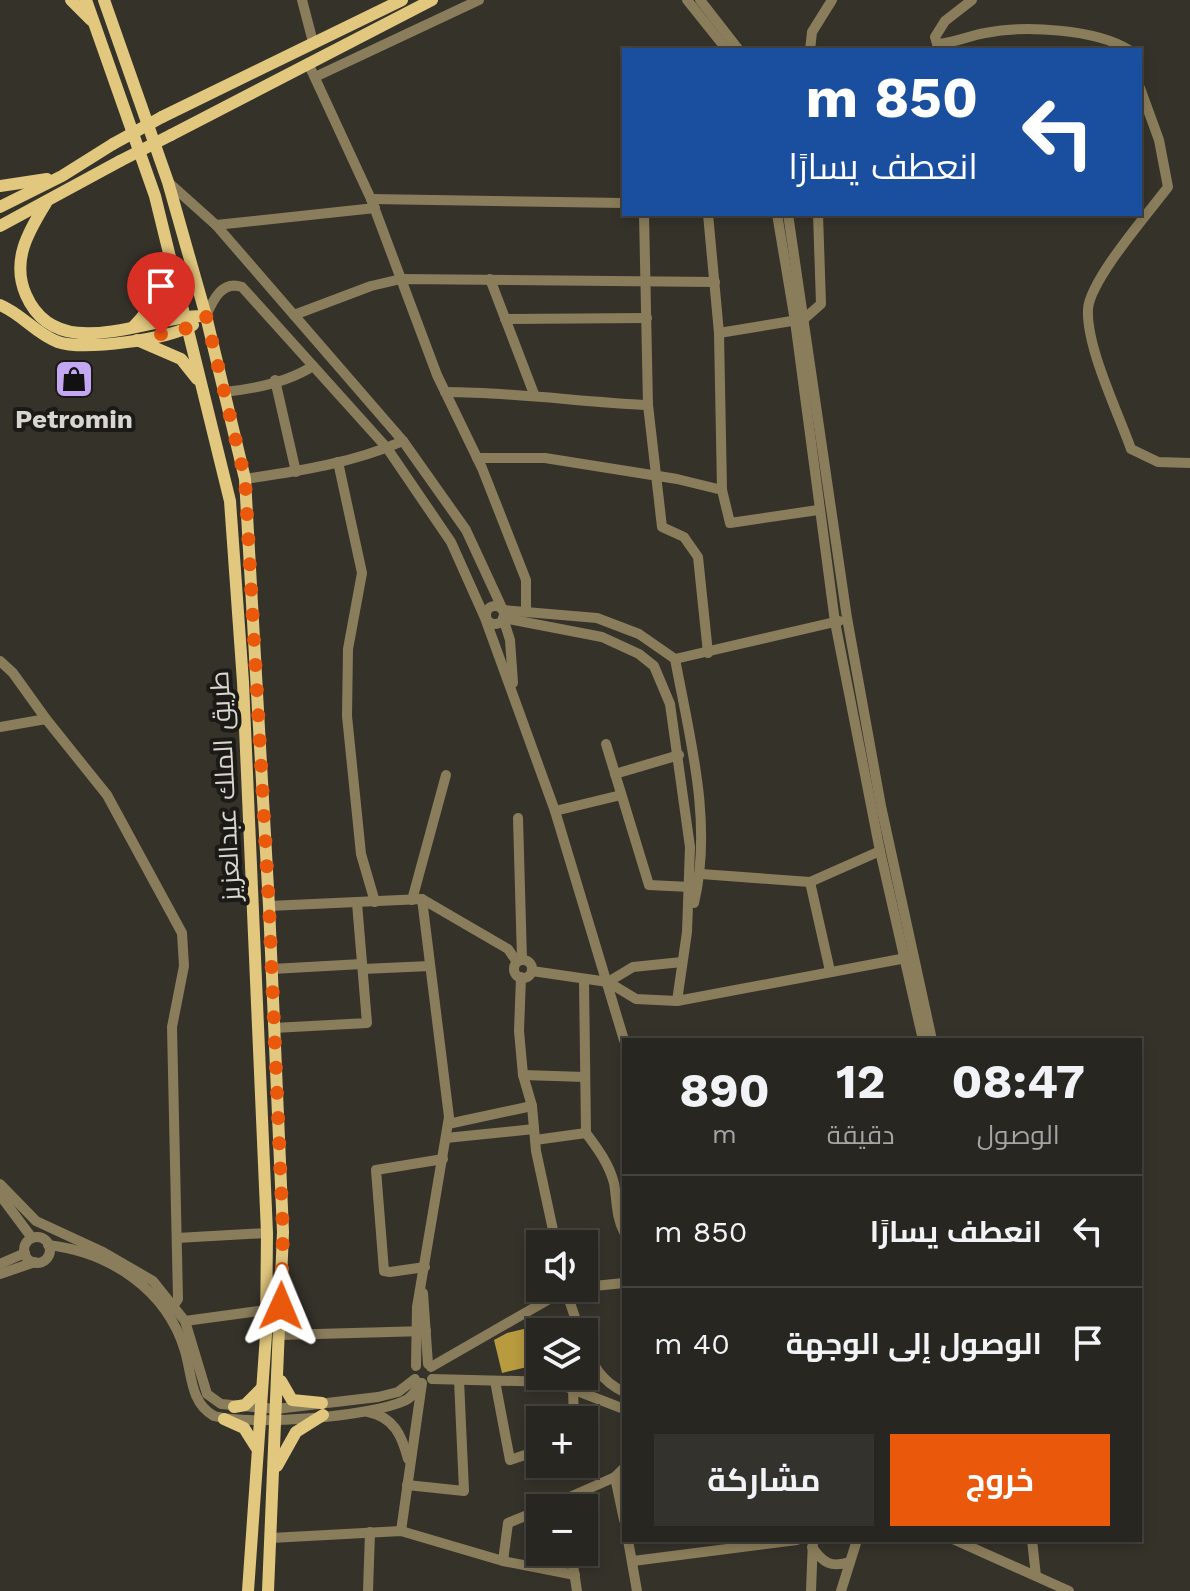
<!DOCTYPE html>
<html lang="ar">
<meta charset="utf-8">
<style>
body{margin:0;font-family:"Work Sans",Cairo,sans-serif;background:#34322d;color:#f1f3f6;direction:rtl;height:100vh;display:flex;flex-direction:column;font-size:30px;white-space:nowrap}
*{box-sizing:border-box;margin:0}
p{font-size:26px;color:#a5a5a5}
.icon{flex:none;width:44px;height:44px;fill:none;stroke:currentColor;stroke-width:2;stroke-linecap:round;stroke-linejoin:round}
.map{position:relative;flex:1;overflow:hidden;direction:ltr}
.panel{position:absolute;left:622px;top:1038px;width:520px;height:504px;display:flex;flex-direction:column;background:#282620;border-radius:0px;box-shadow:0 4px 12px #0003,0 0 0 2px #44433e;direction:rtl}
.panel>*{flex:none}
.top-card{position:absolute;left:622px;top:48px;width:520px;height:168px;border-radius:0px;box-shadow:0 4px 12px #0003,0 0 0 2px #44433e;direction:rtl;background:#1a4fa0;color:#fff;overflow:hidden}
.fabs{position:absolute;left:526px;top:1230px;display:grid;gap:16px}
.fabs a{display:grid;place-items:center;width:72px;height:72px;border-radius:0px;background:#282620;box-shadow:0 4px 12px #0003,0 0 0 2px #44433e;font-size:40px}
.pin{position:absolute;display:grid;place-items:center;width:68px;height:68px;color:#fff;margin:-82px -34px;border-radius:50% 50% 50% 0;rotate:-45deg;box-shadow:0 0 8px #0007}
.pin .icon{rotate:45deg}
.me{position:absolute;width:88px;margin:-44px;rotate:1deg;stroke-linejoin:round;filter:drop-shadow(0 0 6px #0008)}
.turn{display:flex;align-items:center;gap:28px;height:168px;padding:0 32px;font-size:36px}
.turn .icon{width:104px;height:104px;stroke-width:2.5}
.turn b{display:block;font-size:56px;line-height:68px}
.eta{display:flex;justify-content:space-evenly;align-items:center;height:136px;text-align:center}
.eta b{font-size:48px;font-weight:700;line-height:56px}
.action{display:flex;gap:16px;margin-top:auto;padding:16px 32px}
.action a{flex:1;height:92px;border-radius:0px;background:#ea580c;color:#fff;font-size:32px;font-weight:700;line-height:92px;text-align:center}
.action a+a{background:#34322d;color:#f1f3f6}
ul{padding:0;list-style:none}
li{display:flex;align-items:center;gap:24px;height:112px;padding:0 32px;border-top:2px solid #44433e}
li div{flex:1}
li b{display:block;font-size:30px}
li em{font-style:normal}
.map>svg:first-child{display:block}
.building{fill:#b89a3f}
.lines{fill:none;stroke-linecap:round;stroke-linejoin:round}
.minor{stroke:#8a7d5b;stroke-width:10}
.major{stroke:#e1c87e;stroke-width:12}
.major-bridge{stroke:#e1c87e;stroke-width:12}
.route{stroke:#ea580c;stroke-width:14;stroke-dasharray:0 25.2}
.labels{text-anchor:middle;stroke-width:8;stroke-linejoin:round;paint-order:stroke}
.poi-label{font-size:26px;font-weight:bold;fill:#d8d6d1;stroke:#1c1a16}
.street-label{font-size:26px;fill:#d8d6d1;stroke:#1c1a16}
</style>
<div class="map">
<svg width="1190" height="1591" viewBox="0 0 1190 1591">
<rect width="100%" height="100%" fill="#35322a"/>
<g class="building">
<polygon points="62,364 91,368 85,393 57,390"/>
<polygon points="561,1320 564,1332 540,1332 540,1364 502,1373 494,1340 507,1333"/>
</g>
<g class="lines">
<g class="minor">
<polyline points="302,0 313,42"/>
<polyline points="687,0 727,50"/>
<polyline points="700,0 739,50"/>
<path d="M972,0L945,21L935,37L937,44C954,43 968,36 985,33C1024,25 1096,29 1129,50"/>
<polyline points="810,50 812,32 832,0"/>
<polyline points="308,63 371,199 437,375 482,468 526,580 526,612"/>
<polyline points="315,77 479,0"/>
<path d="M1140,88L1159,140L1168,187C1149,212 1090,280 1088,309C1086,347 1118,412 1131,449L1158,462L1190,463"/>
<polyline points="168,182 216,225 403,441 466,530 503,610 597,618 639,634 675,659"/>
<polyline points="371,199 624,203"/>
<polyline points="644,214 648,405 662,527 684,537 698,557 708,653"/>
<polyline points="708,214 719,333 722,490 730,523 818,510"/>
<polyline points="777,214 795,321 835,622 880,851 923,1040"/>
<polyline points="788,214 847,618 881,806 932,1040"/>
<polyline points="216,225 375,208"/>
<polyline points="490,279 534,394"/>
<polyline points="294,315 371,286 401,279 715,282"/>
<path d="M206,316C213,300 222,280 242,287L387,448L451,542L485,618L555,811L624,1040"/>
<polyline points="505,319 647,318"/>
<polyline points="719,333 804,319 821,304 818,214"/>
<polyline points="275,380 296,472"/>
<path d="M224,392C254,389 288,382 313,366"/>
<path d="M445,392C514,392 580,402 648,405"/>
<polyline points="477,458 545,458 677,479 722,490"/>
<polyline points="338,462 362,573 348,649 347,716 361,854 375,902"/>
<path d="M245,479C299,471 353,463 403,441"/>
<circle cx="495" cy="615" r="9"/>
<polyline points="0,661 13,673 46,719 107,795 182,933 184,966 172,1027 178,1299 168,1313"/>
<polyline points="513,683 510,640 503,618 602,637 639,654 654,666 670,704 690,847 687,932 677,1001"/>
<polyline points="0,727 46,719"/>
<polyline points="606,744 649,885 690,887"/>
<polyline points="615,774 679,755"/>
<polyline points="555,811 621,795"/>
<polyline points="518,818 522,960"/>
<polyline points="701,874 810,882 830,971"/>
<polyline points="810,882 880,851"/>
<polyline points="412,900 446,775"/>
<path d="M694,903C713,823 690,739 675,659L839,621"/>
<polyline points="269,906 422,899 508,949 517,962"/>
<circle cx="523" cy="969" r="9"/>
<polyline points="272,969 362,964"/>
<polyline points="363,969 430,966"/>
<polyline points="532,971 608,982 636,999 677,1001 906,958"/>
<polyline points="521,977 519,1031 523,1075 532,1106 536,1151 556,1244"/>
<polyline points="608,982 633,967 682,962"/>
<polyline points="274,1028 367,1023 357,903"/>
<polyline points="523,1075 585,1077"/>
<polyline points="448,1124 532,1106"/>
<path d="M586,1133C598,1149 609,1164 614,1183C617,1200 616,1217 624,1232"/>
<polyline points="446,1138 534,1129"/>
<polyline points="535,1140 586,1133 584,981"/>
<polyline points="0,1184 36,1221 103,1252 153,1281 185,1321 207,1394 221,1404 276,1409 378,1397 398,1392 415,1379"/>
<polyline points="0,1195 32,1238"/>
<circle cx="37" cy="1250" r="13"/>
<polyline points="177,1238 267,1233"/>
<path d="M48,1245C110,1252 167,1290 185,1351C192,1374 190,1403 214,1416C251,1426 369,1417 404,1401C412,1398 416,1390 421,1383"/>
<polyline points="0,1264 25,1253"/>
<polyline points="425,1267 390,1272 384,1271 376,1170 443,1159"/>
<polyline points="0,1274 35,1262"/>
<polyline points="584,1287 624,1283"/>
<polyline points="565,1288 580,1332"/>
<polyline points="423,1293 428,1364"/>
<polyline points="185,1321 266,1310"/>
<polyline points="280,1335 426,1331"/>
<path d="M584,1342C593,1366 601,1381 624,1392"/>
<polyline points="416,1366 417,1307 449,1117 422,899"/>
<polyline points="431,1367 565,1290 579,1288"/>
<polyline points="432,1379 554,1382 566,1376"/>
<polyline points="495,1381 510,1460 540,1450"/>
<polyline points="554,1382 624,1409"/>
<polyline points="573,1389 574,1420"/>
<path d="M368,1412C394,1417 402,1436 408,1459"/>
<polyline points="624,1468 615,1477 624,1520"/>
<polyline points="407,1485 464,1491 459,1380"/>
<polyline points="545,1508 615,1477"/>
<polyline points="401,1531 422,1383"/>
<polyline points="271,1538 401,1531 503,1561 575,1575"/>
<polyline points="628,1540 637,1591"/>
<polyline points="955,1540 1069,1591"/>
<polyline points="1032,1540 1036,1576"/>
<path d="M812,1547C823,1563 831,1568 850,1562"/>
<polyline points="571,1552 577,1591"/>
<polyline points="503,1561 508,1523 540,1510"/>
<polyline points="633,1561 797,1540"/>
<polyline points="368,1591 370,1532"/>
<polyline points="811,1591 813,1540"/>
<polyline points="841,1591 857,1540"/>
</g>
<g class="major">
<polyline points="71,0 91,20"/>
<polyline points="86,0 155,196 230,501 243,682 267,1233 266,1335 248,1591"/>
<polyline points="104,0 168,182 206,316 245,479 269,906 283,1232 268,1591"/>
<polyline points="162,117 402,0"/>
<polyline points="171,135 432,0"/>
<polyline points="0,186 47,179"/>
<path d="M46,203C28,232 11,261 26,295C58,368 149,314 206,316"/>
<polyline points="0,207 62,176 113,144"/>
<polyline points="0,226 120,161"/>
<path d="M0,305C22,314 36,334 58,342C83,351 171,339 193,325"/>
<path d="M134,326C154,306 163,285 169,259"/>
<polyline points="137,340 181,359 197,379"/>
<polyline points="281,1381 292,1400 322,1403"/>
<polyline points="234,1407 245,1405 262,1388"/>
<polyline points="224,1419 244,1428 256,1447"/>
<polyline points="277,1466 296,1432 323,1415"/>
</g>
<g class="major-bridge">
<polyline points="113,144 162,117"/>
<polyline points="120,161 171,135"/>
</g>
</g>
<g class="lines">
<polyline class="route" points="161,334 188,328 206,316 245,479 269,906 283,1232 281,1306"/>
</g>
<defs>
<symbol id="shop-square" viewBox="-11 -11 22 22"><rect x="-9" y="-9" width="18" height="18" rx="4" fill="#c3a7f2" stroke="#1c1a16"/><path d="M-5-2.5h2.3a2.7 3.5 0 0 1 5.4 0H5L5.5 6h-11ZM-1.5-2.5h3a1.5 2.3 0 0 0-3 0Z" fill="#111"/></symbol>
</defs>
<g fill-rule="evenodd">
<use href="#shop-square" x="52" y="357" width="44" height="44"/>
</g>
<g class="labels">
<g class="poi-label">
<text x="74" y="428">Petromin</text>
</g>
<g class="street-label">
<text transform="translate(225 786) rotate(-93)" y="9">طريق الملك عبدالعزيز</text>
</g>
</g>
</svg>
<div class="fabs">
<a><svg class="icon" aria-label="sound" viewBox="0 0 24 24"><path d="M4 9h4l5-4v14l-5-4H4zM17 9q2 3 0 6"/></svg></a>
<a><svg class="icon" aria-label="layers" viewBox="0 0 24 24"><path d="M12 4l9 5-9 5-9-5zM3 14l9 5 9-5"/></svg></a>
<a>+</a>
<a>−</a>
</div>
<div class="pin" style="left:161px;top:334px;background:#d93025"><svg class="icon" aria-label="arrive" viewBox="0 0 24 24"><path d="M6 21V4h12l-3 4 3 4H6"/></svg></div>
<svg class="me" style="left:281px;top:1306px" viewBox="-20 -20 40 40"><path d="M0-17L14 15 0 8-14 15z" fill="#ea580c" stroke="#fff" stroke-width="4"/></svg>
<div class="top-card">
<div class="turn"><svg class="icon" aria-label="left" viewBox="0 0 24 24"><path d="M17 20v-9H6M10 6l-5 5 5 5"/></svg><div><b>850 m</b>انعطف يسارًا</div></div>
</div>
<section class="panel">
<div class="eta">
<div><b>08:47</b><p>الوصول</p></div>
<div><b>12</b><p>دقيقة</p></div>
<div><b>890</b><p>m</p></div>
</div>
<ul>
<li><svg class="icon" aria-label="left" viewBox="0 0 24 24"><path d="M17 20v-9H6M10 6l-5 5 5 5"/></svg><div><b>انعطف يسارًا</b></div><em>850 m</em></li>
<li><svg class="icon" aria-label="arrive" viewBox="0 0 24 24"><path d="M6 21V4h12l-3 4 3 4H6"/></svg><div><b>الوصول إلى الوجهة</b></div><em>40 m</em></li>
</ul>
<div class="action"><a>خروج</a><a>مشاركة</a></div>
</section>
</div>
